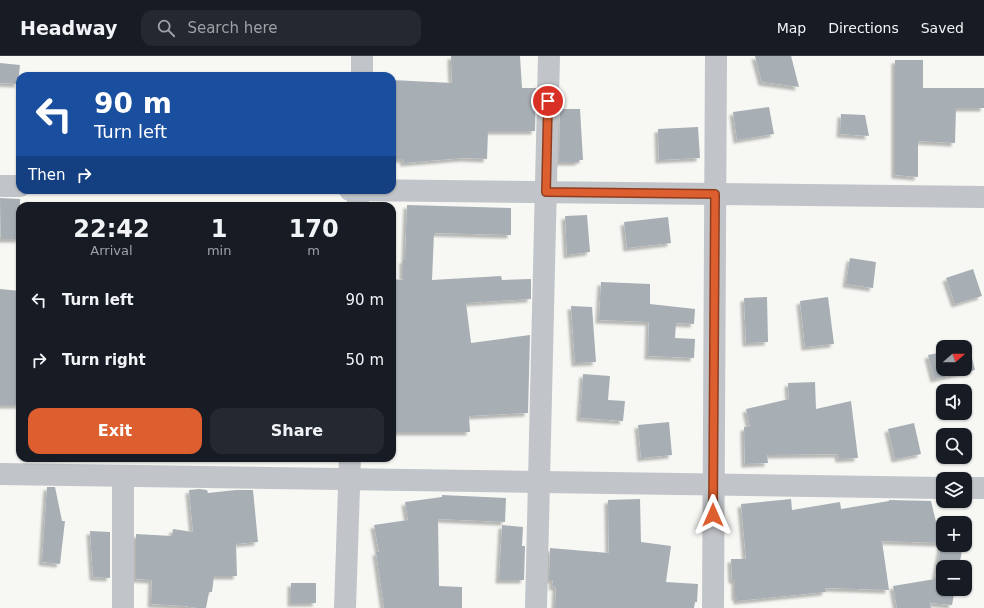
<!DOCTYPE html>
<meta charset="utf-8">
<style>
body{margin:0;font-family:"DejaVu Sans",sans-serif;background:#242831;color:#f1f3f6;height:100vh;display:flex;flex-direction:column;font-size:15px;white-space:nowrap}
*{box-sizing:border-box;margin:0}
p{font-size:13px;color:#9ea1a6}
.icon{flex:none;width:22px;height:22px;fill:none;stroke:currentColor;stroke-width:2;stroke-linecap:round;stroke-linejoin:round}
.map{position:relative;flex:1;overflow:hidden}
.drawer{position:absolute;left:16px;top:146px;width:380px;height:260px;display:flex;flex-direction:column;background:#171b24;border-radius:12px;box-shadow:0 1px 3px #0004}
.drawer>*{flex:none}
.banner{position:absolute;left:16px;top:16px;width:380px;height:122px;border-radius:12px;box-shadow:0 1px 3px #0004;background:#1a4fa0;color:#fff;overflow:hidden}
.needle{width:26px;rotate:70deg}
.controls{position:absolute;left:936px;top:284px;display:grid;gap:8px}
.controls a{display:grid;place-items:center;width:36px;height:36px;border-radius:8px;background:#171b24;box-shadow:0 1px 3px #0004;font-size:20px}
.pin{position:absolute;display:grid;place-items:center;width:34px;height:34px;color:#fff;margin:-17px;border:2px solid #fff;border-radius:50%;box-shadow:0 1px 4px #0007}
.me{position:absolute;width:44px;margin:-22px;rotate:0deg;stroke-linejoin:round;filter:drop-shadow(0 0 3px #0008)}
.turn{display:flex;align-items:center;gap:14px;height:84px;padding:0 12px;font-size:18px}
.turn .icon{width:52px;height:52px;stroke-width:2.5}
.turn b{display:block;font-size:28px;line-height:34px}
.then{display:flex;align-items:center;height:38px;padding:0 12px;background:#0003;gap:8px;font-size:15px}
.eta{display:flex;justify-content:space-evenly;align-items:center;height:68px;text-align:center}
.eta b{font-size:24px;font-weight:700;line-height:28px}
.cta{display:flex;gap:8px;margin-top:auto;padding:8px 12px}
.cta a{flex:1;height:46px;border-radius:12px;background:#dd5e2f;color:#fff;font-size:16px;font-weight:700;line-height:46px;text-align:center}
.cta a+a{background:#242831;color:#f1f3f6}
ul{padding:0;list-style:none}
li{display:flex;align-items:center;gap:12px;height:60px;padding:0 12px}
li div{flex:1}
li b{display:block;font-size:15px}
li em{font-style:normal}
header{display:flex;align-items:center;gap:24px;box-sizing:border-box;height:56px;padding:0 20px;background:#171b24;border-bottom:1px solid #363941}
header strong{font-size:19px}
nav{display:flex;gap:22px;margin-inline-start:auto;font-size:14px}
.search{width:280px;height:36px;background:#242831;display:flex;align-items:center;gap:10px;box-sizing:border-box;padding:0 14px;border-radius:12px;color:#9ea1a6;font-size:15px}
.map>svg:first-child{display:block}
.building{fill:#a7afb5;filter:url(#shadow)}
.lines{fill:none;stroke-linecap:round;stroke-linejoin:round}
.minor{stroke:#c1c4c8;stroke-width:22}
.tertiary{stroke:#c1c4c8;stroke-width:22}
.route-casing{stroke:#903d1f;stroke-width:10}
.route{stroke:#dd5e2f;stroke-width:7}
</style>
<header>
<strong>Headway</strong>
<div class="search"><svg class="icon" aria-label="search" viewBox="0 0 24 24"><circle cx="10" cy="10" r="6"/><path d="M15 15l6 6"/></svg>Search here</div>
<nav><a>Map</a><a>Directions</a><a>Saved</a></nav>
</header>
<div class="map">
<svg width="984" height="552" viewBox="0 0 984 552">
<defs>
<filter id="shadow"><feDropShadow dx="-3.5" dy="3.5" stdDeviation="1" flood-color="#0004"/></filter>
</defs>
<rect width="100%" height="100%" fill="#f7f7f4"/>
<g class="building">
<polygon points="451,0 520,0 522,32 536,32 535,75 488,75 487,103 464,102 404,107 403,103 392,103 392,24 452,27"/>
<polygon points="755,0 791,0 799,31 762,26"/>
<polygon points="895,4 923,4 923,32 984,32 984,52 956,52 955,87 918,85 918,121 895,119"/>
<polygon points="0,7 20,9 18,28 0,27"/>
<polygon points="769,51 774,78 737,84 733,56"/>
<polygon points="560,53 580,53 583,104 579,104 579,106 559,106"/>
<polygon points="841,58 865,59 869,80 840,78"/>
<polygon points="698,71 700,102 659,104 658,73"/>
<polygon points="0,142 20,143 20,183 1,183"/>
<polygon points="407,149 511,152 511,179 434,177 432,224 501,220 502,224 531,223 531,243 466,247 471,287 530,279 528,357 469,360 470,376 392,376 392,223 403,224 403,204 405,204"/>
<polygon points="587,159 590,196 567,199 565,160"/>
<polygon points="668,161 671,187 627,192 624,166"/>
<polygon points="850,202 876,206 873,232 846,228"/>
<polygon points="973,213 982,240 955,248 946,222"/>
<polygon points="601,226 650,228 650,248 695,253 694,268 676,267 675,282 695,283 694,302 648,300 649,266 599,264"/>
<polygon points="0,233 20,235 20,349 0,349"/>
<polygon points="767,241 768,286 746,287 744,242"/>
<polygon points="828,241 834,288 805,291 800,245"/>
<polygon points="571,250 592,251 596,306 575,307"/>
<polygon points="969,290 975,314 934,323 928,299 943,296 943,313 965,313 965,291 963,291"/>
<polygon points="583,318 610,320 608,344 625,345 623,365 580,362"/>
<polygon points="815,326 816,353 851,345 858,402 839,403 838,398 767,399 768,407 745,408 744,371 750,371 746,353 789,343 788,327"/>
<polygon points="669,366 672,399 641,402 638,369"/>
<polygon points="914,367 921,398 895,403 888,373"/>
<polygon points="47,431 55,431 62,465 65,465 60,508 42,506"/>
<polygon points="199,433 207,434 208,437 236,434 253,434 258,486 236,488 237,520 214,520 212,536 209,536 206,552 197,552 185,550 151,548 152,524 136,523 136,478 172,480 173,473 193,476 189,434"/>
<polygon points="442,439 506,442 505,466 438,463 439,530 462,531 462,552 384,552 376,496 379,496 374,469 408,464 405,446 442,441"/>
<polygon points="640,443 641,486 671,490 666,526 698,528 697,546 695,546 694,552 555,552 556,531 552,530 553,524 549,524 550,492 609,497 608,444"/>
<polygon points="791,443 792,454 840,446 841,453 889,445 889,444 931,445 941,487 882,485 889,534 825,532 826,536 737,545 737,541 735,541 735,524 732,524 731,503 746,503 741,448"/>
<polygon points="502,469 523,471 522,490 525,490 524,524 499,524"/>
<polygon points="90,475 110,476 110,522 93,521"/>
<polygon points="943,479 943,489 963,489 959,511 943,511 943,533 955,533 952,549 930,547 931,552 897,552 893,530 935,523"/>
<rect x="291" y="527" width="25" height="20"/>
</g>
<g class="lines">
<g class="minor">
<polyline points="0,130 20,130"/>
<polyline points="350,134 984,141"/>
<polyline points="0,418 943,432"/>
<polyline points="965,432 984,432"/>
<polyline points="123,552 123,420"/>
<polyline points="536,552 549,0"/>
<polyline points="713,552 716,0"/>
</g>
<g class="tertiary">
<polyline points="362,20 362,0"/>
<polyline points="358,150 358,134"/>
<polyline points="345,552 350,402"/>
</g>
</g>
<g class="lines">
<defs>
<polyline id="route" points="548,45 546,136 715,138 713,459"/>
</defs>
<use href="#route" class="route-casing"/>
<use href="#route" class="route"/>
</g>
</svg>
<div class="controls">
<a><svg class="needle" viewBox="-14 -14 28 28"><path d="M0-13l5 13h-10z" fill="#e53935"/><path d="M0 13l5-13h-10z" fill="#9ea1a6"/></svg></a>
<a><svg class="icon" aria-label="sound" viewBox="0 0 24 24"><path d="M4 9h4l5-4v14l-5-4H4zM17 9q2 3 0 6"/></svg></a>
<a><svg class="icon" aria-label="search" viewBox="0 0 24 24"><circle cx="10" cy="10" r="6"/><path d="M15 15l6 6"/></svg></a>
<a><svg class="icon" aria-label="layers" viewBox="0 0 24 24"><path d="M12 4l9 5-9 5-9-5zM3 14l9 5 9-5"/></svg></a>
<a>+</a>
<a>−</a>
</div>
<div class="pin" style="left:548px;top:45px;background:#d93025"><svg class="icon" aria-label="arrive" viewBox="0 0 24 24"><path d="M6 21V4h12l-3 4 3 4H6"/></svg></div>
<svg class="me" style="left:713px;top:459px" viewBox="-20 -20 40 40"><path d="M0-17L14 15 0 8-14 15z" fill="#dd5e2f" stroke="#fff" stroke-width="4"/></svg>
<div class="banner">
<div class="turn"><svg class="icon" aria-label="left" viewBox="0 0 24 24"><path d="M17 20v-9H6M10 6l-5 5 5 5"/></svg><div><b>90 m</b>Turn left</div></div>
<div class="then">Then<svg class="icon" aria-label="right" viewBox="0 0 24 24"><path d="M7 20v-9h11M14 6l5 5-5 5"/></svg></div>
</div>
<section class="drawer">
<div class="eta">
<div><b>22:42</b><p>Arrival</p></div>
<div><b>1</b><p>min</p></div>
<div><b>170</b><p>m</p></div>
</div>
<ul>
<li><svg class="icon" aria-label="left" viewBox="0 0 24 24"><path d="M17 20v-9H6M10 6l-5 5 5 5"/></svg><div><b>Turn left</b></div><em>90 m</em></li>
<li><svg class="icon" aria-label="right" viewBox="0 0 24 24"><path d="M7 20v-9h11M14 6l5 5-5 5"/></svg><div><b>Turn right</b></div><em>50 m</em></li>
</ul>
<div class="cta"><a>Exit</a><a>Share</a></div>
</section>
</div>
